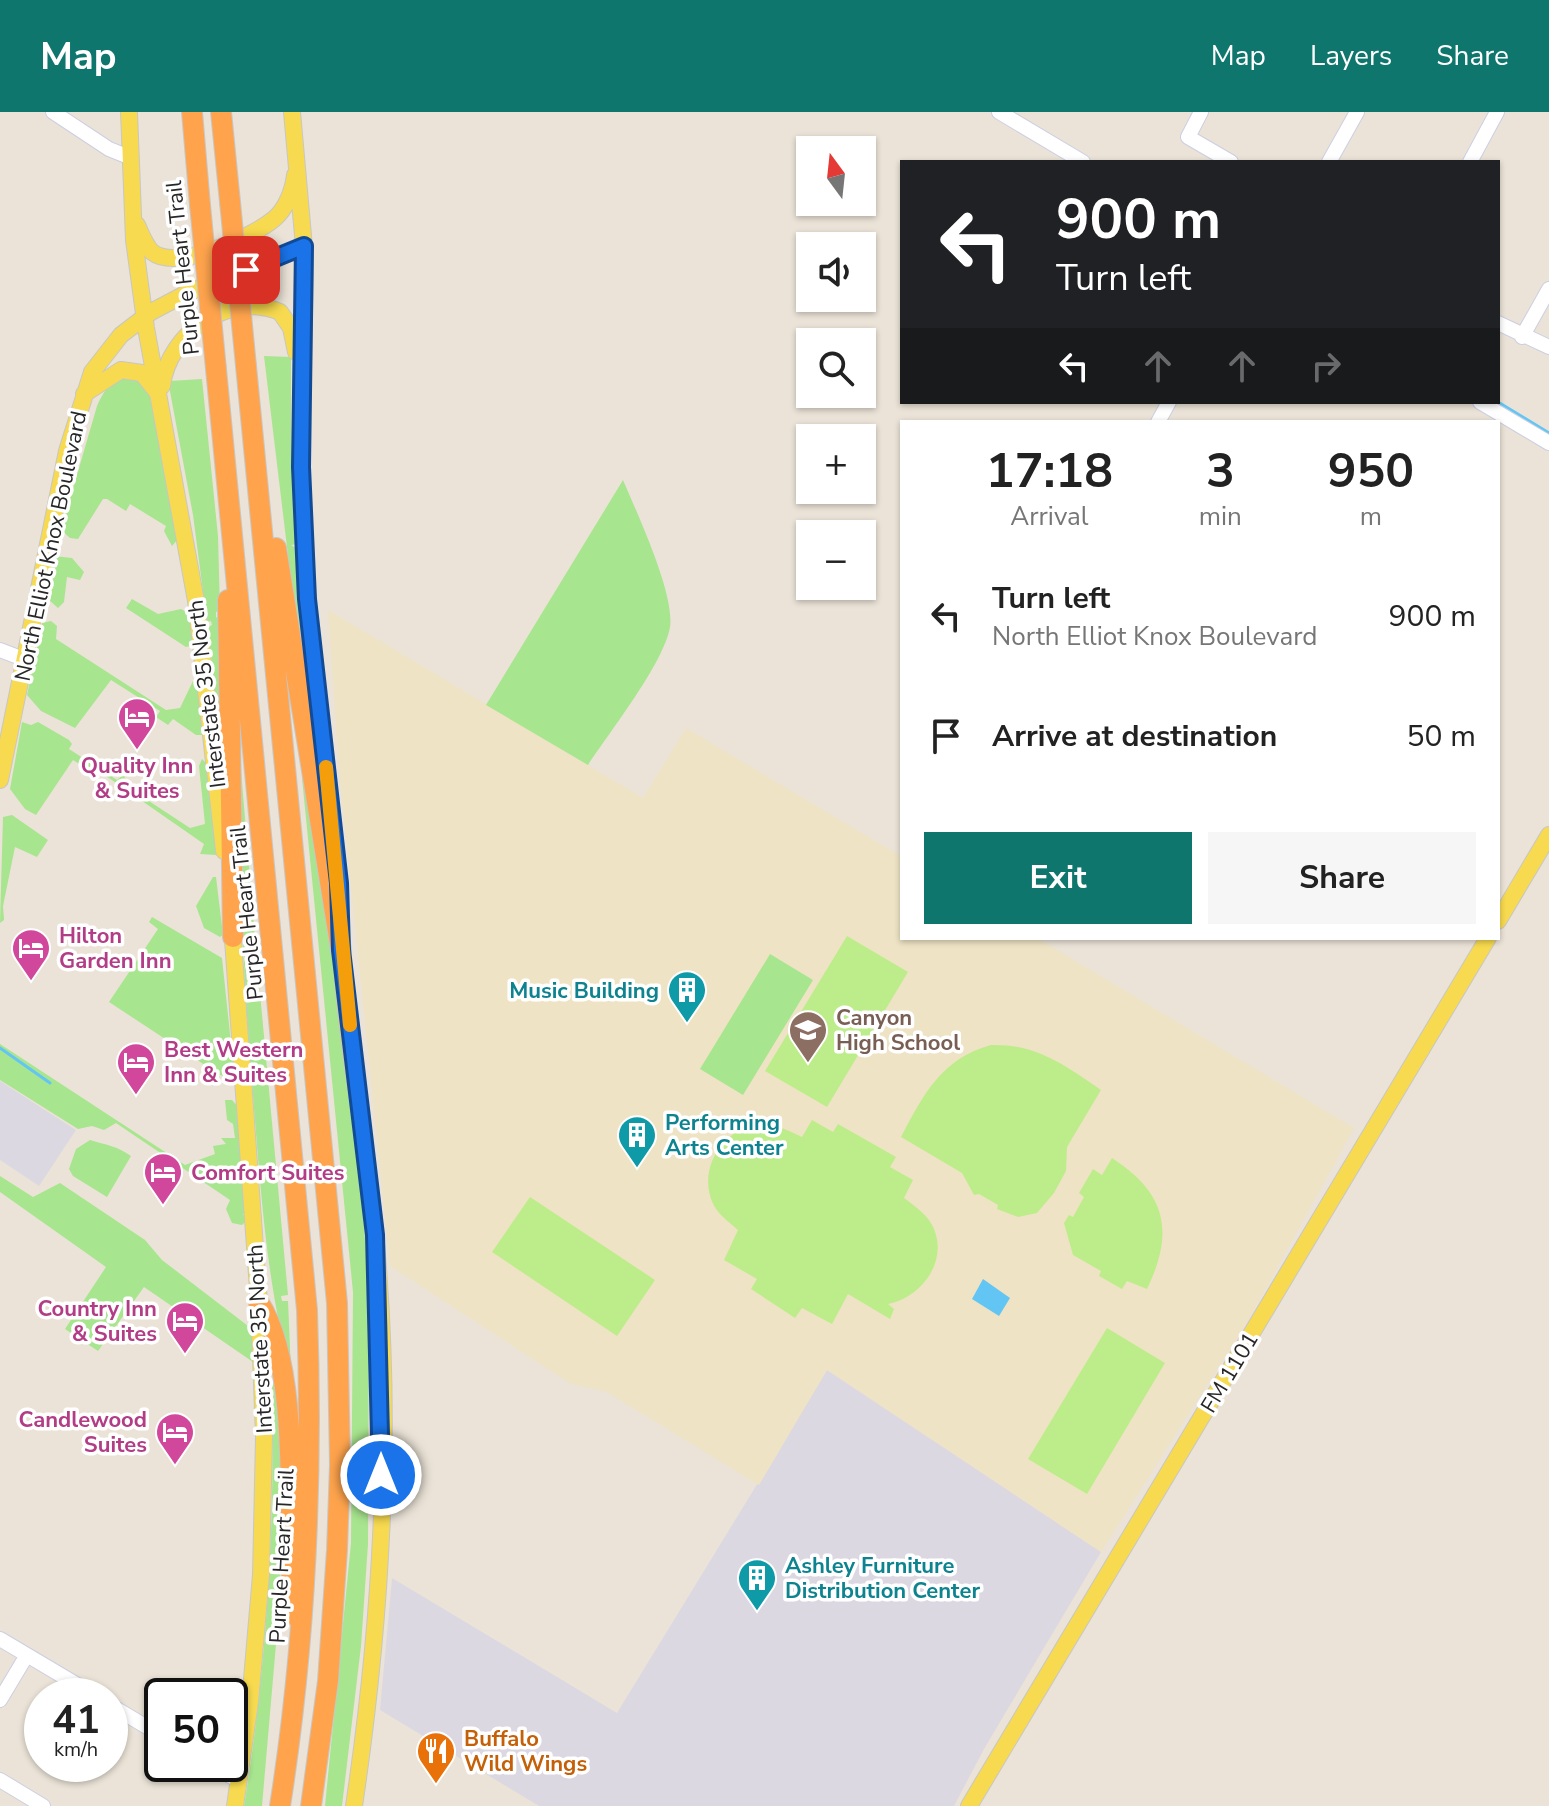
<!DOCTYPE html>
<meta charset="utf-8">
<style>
body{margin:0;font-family:"Nunito Sans",sans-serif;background:#f6f6f6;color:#222;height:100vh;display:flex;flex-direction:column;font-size:30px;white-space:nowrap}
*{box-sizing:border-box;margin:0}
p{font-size:26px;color:#767676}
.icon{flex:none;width:44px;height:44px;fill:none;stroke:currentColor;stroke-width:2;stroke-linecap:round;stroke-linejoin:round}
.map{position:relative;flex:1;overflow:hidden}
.sheet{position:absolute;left:900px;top:308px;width:600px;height:520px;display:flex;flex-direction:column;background:#fff;border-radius:0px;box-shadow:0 2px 6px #0004}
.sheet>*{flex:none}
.banner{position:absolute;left:900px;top:48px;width:600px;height:244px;border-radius:0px;box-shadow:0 2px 6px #0004;background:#202124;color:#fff;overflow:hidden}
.needle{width:52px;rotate:345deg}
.buttons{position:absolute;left:796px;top:24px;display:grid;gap:16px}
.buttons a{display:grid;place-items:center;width:80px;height:80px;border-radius:0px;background:#fff;box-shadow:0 2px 6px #0004;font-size:40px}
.speed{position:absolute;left:24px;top:1566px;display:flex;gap:16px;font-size:40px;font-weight:700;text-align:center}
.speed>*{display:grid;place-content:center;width:104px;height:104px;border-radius:50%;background:#fff;box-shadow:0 2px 6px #0004;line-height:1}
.speed small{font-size:20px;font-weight:400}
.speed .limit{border:4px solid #111;border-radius:12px;background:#fff;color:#111}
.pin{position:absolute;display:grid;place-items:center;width:68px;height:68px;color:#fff;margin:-34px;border-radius:16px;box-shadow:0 4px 12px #0006}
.me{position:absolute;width:88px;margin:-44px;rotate:0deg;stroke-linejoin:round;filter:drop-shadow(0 0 6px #0008)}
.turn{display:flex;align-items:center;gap:28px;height:168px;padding:0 24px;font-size:36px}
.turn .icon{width:104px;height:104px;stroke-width:2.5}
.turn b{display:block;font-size:56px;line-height:68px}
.lanes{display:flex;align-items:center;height:76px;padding:0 24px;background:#0003;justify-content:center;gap:40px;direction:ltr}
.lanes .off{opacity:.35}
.eta{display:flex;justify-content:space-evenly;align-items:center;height:136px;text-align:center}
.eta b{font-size:48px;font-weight:700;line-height:56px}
.cta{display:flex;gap:16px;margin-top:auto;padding:16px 24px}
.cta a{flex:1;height:92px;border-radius:0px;background:#0f766e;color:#fff;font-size:32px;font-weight:700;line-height:92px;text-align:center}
.cta a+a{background:#f6f6f6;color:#222}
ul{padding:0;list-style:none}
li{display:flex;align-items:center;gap:24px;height:120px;padding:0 24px}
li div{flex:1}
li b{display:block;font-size:30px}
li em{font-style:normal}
header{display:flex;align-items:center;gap:48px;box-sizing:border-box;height:112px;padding:0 40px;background:#0f766e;color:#fff}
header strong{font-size:38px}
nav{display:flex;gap:44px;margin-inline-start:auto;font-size:28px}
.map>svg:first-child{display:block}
.industrial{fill:#dcd8e2}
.education{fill:#eee3c4}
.green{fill:#a8e58f}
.pitch{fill:#bded8a}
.water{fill:#62c5f4}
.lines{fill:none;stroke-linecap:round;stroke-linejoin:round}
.stream{stroke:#62c5f4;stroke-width:3}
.minor-casing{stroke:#cccfe1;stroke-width:16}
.major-casing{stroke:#c7c7c7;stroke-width:18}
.highway-casing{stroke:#c7c7c7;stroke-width:22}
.minor{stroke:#fff;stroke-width:14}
.major{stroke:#f7da4f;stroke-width:16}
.highway{stroke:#ffa44d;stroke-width:20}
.highway-bridge-casing{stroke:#c7c7c7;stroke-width:22;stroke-linecap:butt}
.highway-bridge{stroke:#ffa44d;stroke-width:20}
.route-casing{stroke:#114b97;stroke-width:20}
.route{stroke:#1a73e8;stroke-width:14}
.slow{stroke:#f59e0b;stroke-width:14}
.labels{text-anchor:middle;stroke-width:7;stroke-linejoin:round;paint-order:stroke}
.street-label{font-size:22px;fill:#272727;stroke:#fff}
.hotel-label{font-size:22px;font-weight:bold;fill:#b23c85;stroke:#fff;text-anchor:start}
.culture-label{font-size:22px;font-weight:bold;fill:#0d838f;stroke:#fff;text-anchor:start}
.education-label{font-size:22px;font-weight:bold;fill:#785e54;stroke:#fff;text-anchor:start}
.food-label{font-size:22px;font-weight:bold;fill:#c56008;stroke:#fff;text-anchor:start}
</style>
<header>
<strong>Map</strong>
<nav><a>Map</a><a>Layers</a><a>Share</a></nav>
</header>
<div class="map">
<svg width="1549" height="1694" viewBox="0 0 1549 1694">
<rect width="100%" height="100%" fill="#ebe3d7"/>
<path class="industrial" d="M 0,969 L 76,1018 L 39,1074 L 0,1048 Z
M 827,1258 L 1101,1440 L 984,1637 L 954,1694 L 539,1694 L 380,1598 L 392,1466 L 617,1601 Z"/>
<path class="education" d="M 328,498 L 643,686 L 686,616 L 902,745 L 902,826 L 1037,826 L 1354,1016 L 1250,1205 L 1101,1440 L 827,1258 L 759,1373 L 605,1279 L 571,1272 L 390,1154 L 339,657 Z"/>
<path class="green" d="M 264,244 L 291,245 L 291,339 L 298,432 L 291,433 L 298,437 L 310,566 L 303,568 Z
M 128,265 L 139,269 L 150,283 L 178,427 L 172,434 L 164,419 L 166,414 L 130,392 L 126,399 L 107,387 L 103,387 L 78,427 L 70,426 L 61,418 L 97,294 C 104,279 110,268 128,265 Z
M 202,267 L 218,424 L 220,499 L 216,500 L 216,505 L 220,507 L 223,605 L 217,605 L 208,515 L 212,513 L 211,509 L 207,510 L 193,403 L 169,274 L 170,269 Z
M 623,368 C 637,401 675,482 670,515 C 664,551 609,621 588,653 L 486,593 Z
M 54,444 L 72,446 L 84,460 L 80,468 L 67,465 L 64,490 L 58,496 L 47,486 Z
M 132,487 L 158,502 L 181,497 L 190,502 L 194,533 L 186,535 L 126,496 Z
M 51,509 L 57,514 L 56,527 L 166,598 L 180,596 L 193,569 L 199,575 L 204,623 L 196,623 L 173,607 L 168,613 L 156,605 L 160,599 L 111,568 L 75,616 L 41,599 L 27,583 L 41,516 L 42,511 Z
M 22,610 L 31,613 L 38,610 L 69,628 L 72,632 L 69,637 L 117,668 L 123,663 L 126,667 L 123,672 L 190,716 L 205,712 L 199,654 L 202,647 L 208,653 L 216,743 L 200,742 L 204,732 L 96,657 L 92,660 L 73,648 L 36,703 L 25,697 L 10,677 Z
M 236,657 L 241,658 L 255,827 L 248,829 L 249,839 L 256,838 L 288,1183 L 281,1184 L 282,1189 L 288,1189 L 291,1260 C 268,1178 262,1094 255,1009 C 245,891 239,774 236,657 Z
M 309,665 L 359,1048 L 369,1179 L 368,1432 L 361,1534 L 342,1694 L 325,1694 L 351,1431 L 353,1180 L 302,666 Z
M 12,703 L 48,728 L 37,745 L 15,735 L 3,794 L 4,808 L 0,811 L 3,705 Z
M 213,765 L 216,765 L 223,823 L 220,825 L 204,816 L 196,794 Z
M 152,805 L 222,846 L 234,960 L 230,965 L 220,963 L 109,890 L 158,817 L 149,810 Z
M 770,842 L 813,868 L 743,983 L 700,957 Z
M 0,932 L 185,1053 L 215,1042 L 213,1034 L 226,1032 L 221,1026 L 235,1026 L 233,1012 L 227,1008 L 225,988 L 232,988 L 238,995 L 246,1101 L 243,1102 L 247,1108 L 242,1113 L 232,1111 L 226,1097 L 230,1088 L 116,1011 L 104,1018 L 92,1014 L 78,1017 L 0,968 Z
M 90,1028 C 106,1033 117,1034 131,1044 L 107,1085 L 73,1064 L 69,1057 L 76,1037 Z
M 0,1064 L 33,1085 L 60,1071 L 145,1128 L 162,1148 L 252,1217 L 253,1250 L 144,1175 L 98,1239 L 65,1217 L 106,1155 L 0,1080 Z
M 276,1272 L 281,1365 L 280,1480 L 275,1480 L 275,1484 L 280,1486 L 262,1694 L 244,1694 C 267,1554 275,1414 272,1273 Z"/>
<path class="pitch" d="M 847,824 L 908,860 L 827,995 L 765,959 Z
M 991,933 C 1035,931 1066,954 1101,978 L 1067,1035 L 1066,1059 L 1054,1081 L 1037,1101 L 1018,1105 L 997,1097 L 998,1093 L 979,1082 L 974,1083 L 962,1061 L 901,1025 C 923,983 942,946 991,933 Z
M 812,1008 L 833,1020 L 838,1012 L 896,1045 L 890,1055 L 913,1068 L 904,1086 C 915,1094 929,1104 934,1117 C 948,1151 920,1186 888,1192 L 894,1197 L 890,1207 L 848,1182 L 832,1212 L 802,1196 L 795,1206 L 751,1177 L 757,1167 L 724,1148 L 738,1118 C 731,1112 721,1104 716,1097 C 693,1060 724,1010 767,1013 C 779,1013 791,1020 802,1025 Z
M 1112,1046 C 1166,1081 1175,1119 1147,1177 L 1127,1169 L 1122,1177 L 1099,1164 L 1101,1159 L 1073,1143 L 1064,1111 L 1069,1103 L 1073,1105 L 1084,1085 L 1079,1081 L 1093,1057 L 1102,1063 Z
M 530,1085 L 655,1168 L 617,1224 L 492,1140 Z
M 1107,1216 L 1165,1251 L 1087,1382 L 1028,1347 Z"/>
<path class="water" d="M 983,1167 L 1010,1186 L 999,1204 L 972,1187 Z"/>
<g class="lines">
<path class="stream" d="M 1498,290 L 1549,321
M 0,936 L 50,971"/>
<defs>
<path id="minor" d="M 53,0 L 109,37 L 129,45
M 999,0 L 1083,50
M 1201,0 L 1188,25 L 1231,50
M 1329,50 L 1357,0
M 1470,50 L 1497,0
M 1498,211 L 1549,235
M 1522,225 L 1549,177
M 1480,290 L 1549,331
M 1158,310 L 1169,290
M 0,538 L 26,548
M 0,1527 L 96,1584
M 0,1588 L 27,1543
M 110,1593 L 162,1624
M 209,1652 L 239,1669
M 0,1668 L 43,1694"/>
<path id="major" d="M 129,0 L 134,128 L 146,216 L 196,489 L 224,739
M 292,0 L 305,146 L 301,355 L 307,487 L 340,776
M 137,113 C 141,122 145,133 152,140 C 177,160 252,125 274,107 C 286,97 293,79 295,63
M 162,274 C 168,222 229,178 280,200 L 291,216 L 296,240
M 84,282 L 121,258 L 142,261 L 157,280
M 0,668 L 67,339 L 92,260 L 121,223 L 151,200 L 187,181 L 304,134
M 1498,809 L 1549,723
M 232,814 L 259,1191 L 264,1325 L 261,1463 L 250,1590 L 235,1694
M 341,827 C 344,925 366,1023 375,1121 C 393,1311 382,1506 354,1694
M 969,1694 L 1488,826"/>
<path id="highway" d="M 192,0 L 200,93
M 221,0 L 230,90
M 246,254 L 337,1191 L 340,1353 L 337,1438 L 328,1569 L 311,1694
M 216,257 L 307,1198 C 313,1364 306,1529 280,1694
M 276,436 L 341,838
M 228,488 L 233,825
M 259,1191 C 303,1259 287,1421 293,1503"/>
</defs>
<use href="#minor" class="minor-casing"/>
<use href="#major" class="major-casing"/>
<use href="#highway" class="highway-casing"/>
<use href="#minor" class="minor"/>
<use href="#major" class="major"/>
<use href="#highway" class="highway"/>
<defs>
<path id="highway-bridge" d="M 230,90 L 246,254
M 200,93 L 216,257"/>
</defs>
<use href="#highway-bridge" class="highway-bridge-casing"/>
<use href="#highway-bridge" class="highway-bridge"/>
</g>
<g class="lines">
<defs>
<path id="route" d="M 246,158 L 304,134 L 301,355 L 307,487 L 339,771 L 341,838 L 375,1123 L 381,1363"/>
</defs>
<use href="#route" class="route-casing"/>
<use href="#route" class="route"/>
<path class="slow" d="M 326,655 L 350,913"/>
</g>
<defs>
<symbol id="hotel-pin" viewBox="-11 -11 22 30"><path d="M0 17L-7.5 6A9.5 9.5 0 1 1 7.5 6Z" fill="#d1479c" stroke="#fff"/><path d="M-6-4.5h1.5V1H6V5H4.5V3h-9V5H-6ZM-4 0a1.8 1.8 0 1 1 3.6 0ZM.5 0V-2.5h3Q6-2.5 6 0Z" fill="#fff"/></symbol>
<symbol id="building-pin" viewBox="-11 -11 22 30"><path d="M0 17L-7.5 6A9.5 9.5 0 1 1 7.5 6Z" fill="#0f9aa8" stroke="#fff"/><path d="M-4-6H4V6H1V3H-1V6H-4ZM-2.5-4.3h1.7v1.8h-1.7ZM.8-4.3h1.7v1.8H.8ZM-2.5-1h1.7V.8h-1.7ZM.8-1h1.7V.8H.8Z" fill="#fff"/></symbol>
<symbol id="school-pin" viewBox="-11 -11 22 30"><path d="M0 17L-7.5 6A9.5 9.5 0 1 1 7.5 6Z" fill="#8d6e63" stroke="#fff"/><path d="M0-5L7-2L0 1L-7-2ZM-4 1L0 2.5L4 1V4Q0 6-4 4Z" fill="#fff"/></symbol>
<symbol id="restaurant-pin" viewBox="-11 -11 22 30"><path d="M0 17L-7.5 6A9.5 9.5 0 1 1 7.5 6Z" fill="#e8710a" stroke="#fff"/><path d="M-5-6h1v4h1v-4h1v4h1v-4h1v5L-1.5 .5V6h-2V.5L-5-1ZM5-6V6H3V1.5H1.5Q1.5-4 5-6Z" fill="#fff"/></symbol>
</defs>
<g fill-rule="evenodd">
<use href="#hotel-pin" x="115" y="583" width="44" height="60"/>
<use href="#hotel-pin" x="9" y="814" width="44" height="60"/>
<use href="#building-pin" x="665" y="856" width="44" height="60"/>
<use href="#school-pin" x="786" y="896" width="44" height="60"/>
<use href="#hotel-pin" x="114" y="928" width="44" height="60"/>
<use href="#building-pin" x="615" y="1001" width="44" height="60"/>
<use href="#hotel-pin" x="141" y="1038" width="44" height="60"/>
<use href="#hotel-pin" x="163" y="1187" width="44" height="60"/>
<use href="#hotel-pin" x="153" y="1298" width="44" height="60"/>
<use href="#building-pin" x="735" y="1444" width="44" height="60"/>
<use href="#restaurant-pin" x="414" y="1617" width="44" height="60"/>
</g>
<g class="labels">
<g class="street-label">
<text transform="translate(182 156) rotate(-96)" y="8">Purple Heart Trail</text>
<text transform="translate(50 434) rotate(-78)" y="8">North Elliot Knox Boulevard</text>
<text transform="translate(206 582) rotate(-97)" y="8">Interstate 35 North</text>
<text transform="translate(246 801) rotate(-96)" y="8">Purple Heart Trail</text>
<text transform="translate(259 1227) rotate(-93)" y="8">Interstate 35 North</text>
<text transform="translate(1229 1260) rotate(-59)" y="8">FM 1101</text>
<text transform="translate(281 1444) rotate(-87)" y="8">Purple Heart Trail</text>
</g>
<g class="hotel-label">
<text x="137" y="661" text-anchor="middle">Quality Inn<tspan x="137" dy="25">&amp; Suites</tspan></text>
<text x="59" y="831">Hilton<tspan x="59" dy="25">Garden Inn</tspan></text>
<text x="164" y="945">Best Western<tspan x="164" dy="25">Inn &amp; Suites</tspan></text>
<text x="191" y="1068">Comfort Suites</text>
<text x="157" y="1204" text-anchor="end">Country Inn<tspan x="157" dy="25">&amp; Suites</tspan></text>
<text x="147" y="1315" text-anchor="end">Candlewood<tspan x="147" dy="25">Suites</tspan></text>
</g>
<g class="culture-label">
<text x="659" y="886" text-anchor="end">Music Building</text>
<text x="665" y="1018">Performing<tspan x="665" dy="25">Arts Center</tspan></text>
<text x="785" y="1461">Ashley Furniture<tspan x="785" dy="25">Distribution Center</tspan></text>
</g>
<g class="education-label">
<text x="836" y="913">Canyon<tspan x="836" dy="25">High School</tspan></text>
</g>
<g class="food-label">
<text x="464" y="1634">Buffalo<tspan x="464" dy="25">Wild Wings</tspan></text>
</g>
</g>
</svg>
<div class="buttons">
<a><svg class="needle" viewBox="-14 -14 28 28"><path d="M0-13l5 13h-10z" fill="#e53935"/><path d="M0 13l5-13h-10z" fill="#767676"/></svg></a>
<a><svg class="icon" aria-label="sound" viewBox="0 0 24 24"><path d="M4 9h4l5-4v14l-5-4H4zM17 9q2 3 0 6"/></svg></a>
<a><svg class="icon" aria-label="search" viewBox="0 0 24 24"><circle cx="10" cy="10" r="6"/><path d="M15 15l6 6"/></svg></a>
<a>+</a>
<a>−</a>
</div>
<div class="speed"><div>41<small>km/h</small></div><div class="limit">50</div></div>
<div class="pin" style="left:246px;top:158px;background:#d93025"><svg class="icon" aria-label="arrive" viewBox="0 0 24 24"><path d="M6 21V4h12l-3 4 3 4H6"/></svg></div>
<svg class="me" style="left:381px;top:1363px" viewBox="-20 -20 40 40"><circle r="17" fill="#1a73e8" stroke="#fff" stroke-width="3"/><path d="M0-11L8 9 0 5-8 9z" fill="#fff"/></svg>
<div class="banner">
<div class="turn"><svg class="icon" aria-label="left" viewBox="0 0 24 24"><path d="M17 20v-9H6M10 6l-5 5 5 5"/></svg><div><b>900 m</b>Turn left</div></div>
<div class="lanes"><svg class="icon" aria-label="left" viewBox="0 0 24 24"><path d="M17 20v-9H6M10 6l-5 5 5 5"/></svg><svg class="icon off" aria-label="ahead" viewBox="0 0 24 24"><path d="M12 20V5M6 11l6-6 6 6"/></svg><svg class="icon off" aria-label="ahead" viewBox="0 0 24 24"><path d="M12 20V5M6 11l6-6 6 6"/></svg><svg class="icon off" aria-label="right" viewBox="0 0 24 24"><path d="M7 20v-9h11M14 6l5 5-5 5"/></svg></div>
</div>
<section class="sheet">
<div class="eta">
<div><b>17:18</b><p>Arrival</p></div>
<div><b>3</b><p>min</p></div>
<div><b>950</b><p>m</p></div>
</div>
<ul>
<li><svg class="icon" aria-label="left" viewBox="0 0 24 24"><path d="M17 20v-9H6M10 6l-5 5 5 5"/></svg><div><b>Turn left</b><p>North Elliot Knox Boulevard</p></div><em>900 m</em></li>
<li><svg class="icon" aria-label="arrive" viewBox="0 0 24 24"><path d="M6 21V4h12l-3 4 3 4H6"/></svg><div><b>Arrive at destination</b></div><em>50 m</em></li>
</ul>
<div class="cta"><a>Exit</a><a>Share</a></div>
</section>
</div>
